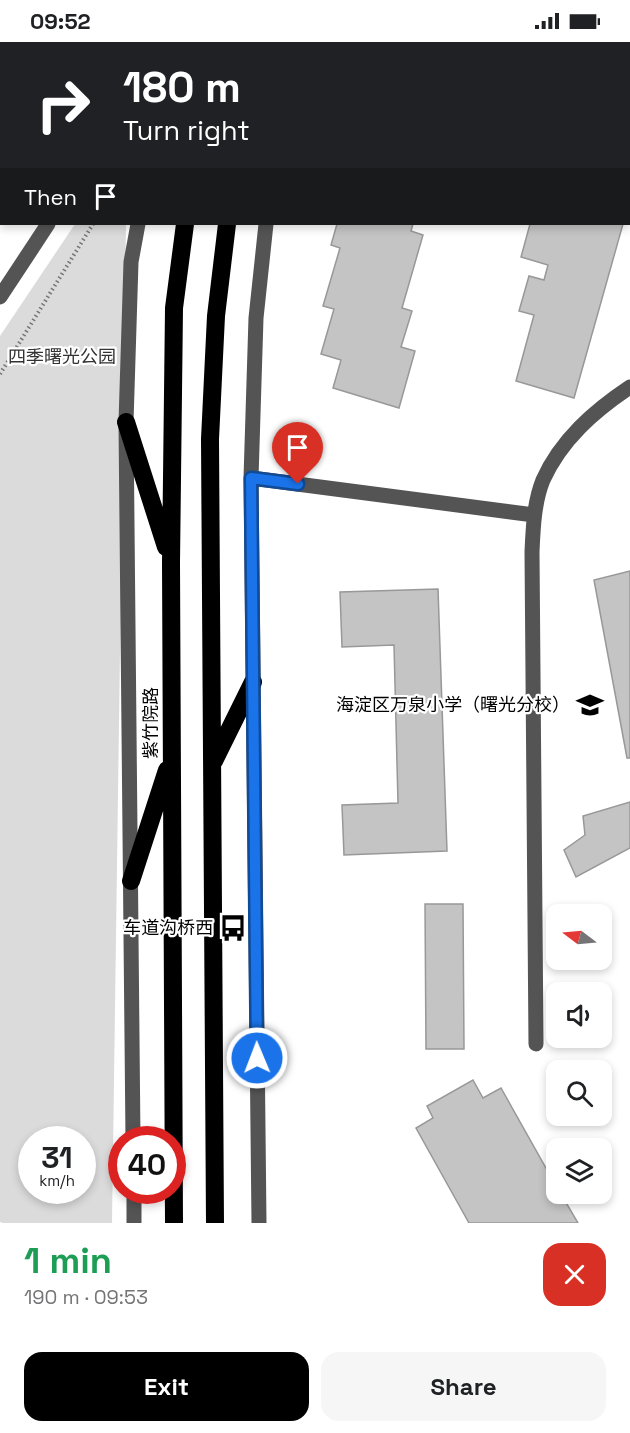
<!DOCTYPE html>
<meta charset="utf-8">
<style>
body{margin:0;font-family:"Space Grotesk","Noto Sans SC",sans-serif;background:#f6f6f6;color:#202124;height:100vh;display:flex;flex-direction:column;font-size:22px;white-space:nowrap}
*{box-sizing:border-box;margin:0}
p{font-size:20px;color:#757577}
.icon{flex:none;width:33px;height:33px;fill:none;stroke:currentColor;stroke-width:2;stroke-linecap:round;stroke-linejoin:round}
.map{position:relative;height:1181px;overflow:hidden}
.side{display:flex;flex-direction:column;background:#fff;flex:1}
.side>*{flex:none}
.hud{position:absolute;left:0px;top:0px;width:630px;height:183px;box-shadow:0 3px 9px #0003;background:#202124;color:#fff;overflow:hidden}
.needle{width:39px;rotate:286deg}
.tools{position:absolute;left:546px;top:862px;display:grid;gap:12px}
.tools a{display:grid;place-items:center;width:66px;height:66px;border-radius:12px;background:#fff;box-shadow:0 3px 9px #0003;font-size:30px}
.speed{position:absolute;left:18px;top:1084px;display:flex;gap:12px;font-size:30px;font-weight:700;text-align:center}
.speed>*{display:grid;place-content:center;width:78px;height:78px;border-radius:50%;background:#fff;box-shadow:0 3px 9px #0003;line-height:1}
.speed small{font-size:15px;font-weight:400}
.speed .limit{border:9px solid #d22;background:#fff;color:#111}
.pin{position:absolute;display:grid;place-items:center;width:51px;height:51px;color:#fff;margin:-62px -26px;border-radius:50% 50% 50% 0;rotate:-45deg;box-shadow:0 0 6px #0007}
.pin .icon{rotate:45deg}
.me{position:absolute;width:66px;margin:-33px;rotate:359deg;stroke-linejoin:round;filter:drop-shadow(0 0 4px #0008)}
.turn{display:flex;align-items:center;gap:21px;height:126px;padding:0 24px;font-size:27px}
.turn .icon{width:78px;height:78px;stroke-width:2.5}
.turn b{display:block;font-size:42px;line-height:51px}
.then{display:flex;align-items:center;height:57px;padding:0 24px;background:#0003;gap:12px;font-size:22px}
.round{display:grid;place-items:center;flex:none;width:63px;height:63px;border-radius:18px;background:#f6f6f6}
.head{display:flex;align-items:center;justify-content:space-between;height:102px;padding:0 24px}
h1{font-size:36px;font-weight:700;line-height:45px;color:#1e9e55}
.primary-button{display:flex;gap:12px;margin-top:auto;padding:12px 24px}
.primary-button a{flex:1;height:69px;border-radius:18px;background:#000;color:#fff;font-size:24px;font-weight:700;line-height:69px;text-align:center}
.primary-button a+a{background:#f6f6f6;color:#202124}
.status{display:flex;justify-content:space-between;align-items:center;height:42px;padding:0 30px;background:#fff;direction:ltr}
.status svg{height:16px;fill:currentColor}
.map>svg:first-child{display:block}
.green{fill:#dbdbdb;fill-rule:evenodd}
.building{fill:#c4c4c4;stroke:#989898;stroke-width:1.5}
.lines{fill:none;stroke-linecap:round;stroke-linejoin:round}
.path{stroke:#767676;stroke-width:4;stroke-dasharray:1.5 3;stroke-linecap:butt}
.minor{stroke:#545454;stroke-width:15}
.highway{stroke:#000;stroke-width:18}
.route-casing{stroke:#114b97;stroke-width:15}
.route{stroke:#1a73e8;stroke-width:10}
.labels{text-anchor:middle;stroke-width:4.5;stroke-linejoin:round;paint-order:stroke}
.park-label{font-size:18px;fill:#323232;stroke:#fff}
.poi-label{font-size:18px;fill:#000;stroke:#fff;text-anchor:end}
.street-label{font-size:18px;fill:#000;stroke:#fff}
</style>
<div class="status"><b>09:52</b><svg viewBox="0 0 49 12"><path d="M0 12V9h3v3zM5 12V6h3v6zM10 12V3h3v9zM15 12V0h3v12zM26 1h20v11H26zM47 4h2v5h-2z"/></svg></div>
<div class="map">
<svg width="630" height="1181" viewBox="0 0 630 1181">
<rect width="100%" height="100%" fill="#fff"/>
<path class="green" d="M 75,182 L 126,182 L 112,1181 L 3,1181 L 0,1180 L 0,294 ZM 32,1098 L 82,1098 L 82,1149 L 32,1149 Z"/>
<path class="building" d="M 377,0 L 498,0 L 377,2 Z
M 628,32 L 630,32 L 628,161 Z
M 337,182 L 413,182 L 411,189 L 423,193 L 402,266 L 412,269 L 401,305 L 415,309 L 399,366 L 333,346 L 341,318 L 321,312 L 334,267 L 323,264 L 340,206 L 331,203 Z
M 530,182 L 623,182 L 574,356 L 516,339 L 534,273 L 519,269 L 529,234 L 544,238 L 548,223 L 521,215 Z
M 630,529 L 630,716 L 627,716 L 594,538 Z
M 438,547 L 447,809 L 344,813 L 342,763 L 398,761 L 394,603 L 342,605 L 340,550 Z
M 630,760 L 630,806 L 576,835 L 564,808 L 585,793 L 583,774 Z
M 425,862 L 463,862 L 464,1007 L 426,1007 Z
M 473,1038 L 483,1056 L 501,1046 L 556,1144 L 556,1152 L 561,1152 L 578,1181 L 469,1181 L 416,1086 L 433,1076 L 427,1064 Z"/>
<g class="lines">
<path class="path" d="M 115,2 L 115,0
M 0,332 L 93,182"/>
<path class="minor" d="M 89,2 L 90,0
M 179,2 L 179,0
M 296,2 L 296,0
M 0,255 L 48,182
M 251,436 L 534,473
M 536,1002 L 532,510 C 533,487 534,460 543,438 C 561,398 594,369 630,345
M 133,1098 L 126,380 L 131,220 L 138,182
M 134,1149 L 134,1181
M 259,1181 L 251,436 L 256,276 L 266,182"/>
<path class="highway" d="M 220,2 L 220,0
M 261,2 L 261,0
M 126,380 L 166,505
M 214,719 L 253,640
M 131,839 L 167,728
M 174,1181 L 171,521 L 174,266 L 185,182
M 215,1181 L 210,397 L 216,274 L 227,182"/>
</g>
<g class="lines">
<defs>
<path id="route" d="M 257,1016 L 251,436 L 298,442"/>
</defs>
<use href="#route" class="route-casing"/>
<use href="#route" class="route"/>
</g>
<defs>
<symbol id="school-bare" viewBox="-9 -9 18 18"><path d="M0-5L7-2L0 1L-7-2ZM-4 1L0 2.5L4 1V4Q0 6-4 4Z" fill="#000" stroke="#fff" stroke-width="2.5" paint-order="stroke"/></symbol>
<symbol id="bus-bare" viewBox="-9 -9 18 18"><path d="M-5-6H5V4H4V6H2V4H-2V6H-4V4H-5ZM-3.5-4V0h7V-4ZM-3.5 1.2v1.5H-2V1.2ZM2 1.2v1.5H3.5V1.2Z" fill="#000" stroke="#fff" stroke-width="2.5" paint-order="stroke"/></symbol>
</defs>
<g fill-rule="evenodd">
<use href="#school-bare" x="571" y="644" width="38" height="38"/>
<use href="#bus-bare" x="214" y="867" width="38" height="38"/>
</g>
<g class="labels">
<g class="park-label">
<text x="62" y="321">四季曙光公园</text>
</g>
<g class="poi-label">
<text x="570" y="669">海淀区万泉小学（曙光分校）</text>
<text x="213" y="892">车道沟桥西</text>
</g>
<g class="street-label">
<text transform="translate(151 681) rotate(-90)" y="6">紫竹院路</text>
</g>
</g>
</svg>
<div class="tools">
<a><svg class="needle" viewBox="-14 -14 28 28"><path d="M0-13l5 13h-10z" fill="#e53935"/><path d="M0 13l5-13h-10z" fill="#757577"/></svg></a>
<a><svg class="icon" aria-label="sound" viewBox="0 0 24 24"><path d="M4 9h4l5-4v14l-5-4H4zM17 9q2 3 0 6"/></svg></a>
<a><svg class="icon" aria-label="search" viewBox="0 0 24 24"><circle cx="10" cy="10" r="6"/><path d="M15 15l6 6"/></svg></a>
<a><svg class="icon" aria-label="layers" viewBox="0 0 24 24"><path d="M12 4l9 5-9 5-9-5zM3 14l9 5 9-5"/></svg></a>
</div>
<div class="speed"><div>31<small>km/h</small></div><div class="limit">40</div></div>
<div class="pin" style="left:298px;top:442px;background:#d93025"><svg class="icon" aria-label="arrive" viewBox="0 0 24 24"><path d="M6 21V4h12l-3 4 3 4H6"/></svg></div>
<svg class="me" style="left:257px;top:1016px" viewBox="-20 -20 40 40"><circle r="17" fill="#1a73e8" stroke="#fff" stroke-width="3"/><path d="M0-11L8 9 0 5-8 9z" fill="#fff"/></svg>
<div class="hud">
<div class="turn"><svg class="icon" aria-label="right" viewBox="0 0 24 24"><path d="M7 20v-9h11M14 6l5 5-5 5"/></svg><div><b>180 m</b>Turn right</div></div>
<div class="then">Then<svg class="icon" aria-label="arrive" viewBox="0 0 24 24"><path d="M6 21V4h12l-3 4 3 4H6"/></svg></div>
</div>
</div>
<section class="side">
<div class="head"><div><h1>1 min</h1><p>190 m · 09:53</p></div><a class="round" style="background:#d93025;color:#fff"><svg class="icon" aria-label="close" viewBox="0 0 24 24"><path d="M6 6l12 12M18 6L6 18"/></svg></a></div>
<div class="primary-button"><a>Exit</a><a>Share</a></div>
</section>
